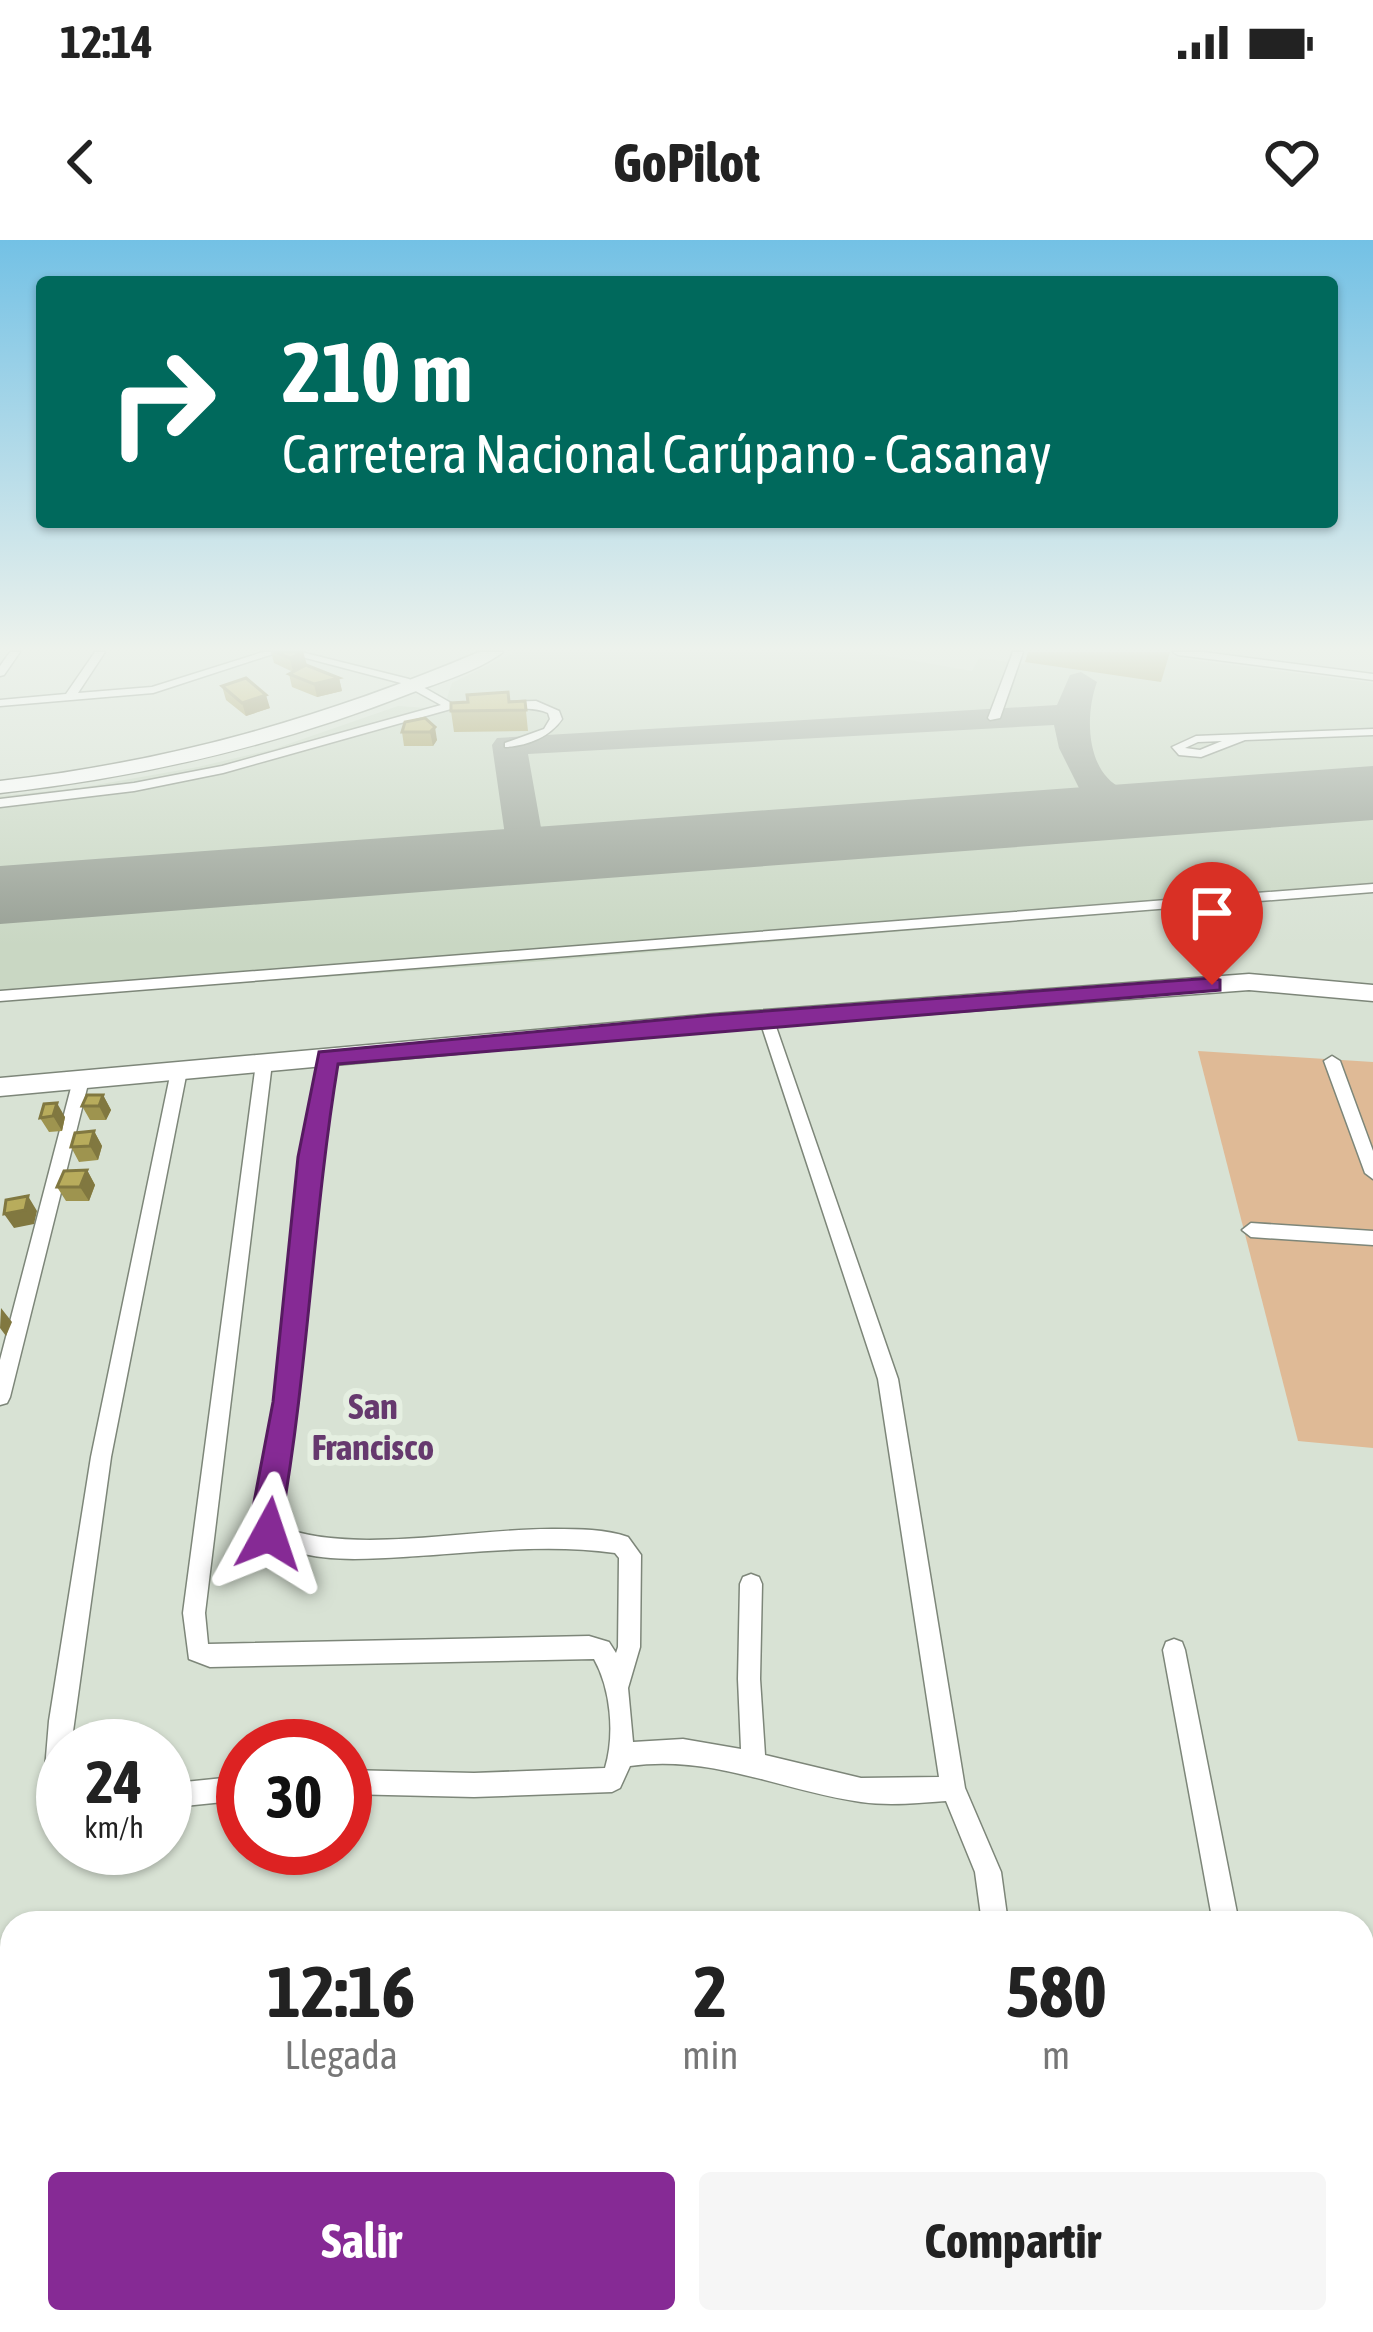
<!DOCTYPE html>
<html lang="es">
<meta charset="utf-8">
<style>
body{margin:0;font-family:"Asap Condensed",sans-serif;background:#f6f6f6;color:#222;height:100vh;display:flex;flex-direction:column;font-size:45px;white-space:nowrap}
*{box-sizing:border-box;margin:0}
p{font-size:39px;color:#767676}
.icon{flex:none;width:66px;height:66px;fill:none;stroke:currentColor;stroke-width:2;stroke-linecap:round;stroke-linejoin:round}
.map{position:relative;flex:1;overflow:hidden}
.panel{position:absolute;left:0px;top:1671px;width:1374px;height:423px;display:flex;flex-direction:column;background:#fff;border-radius:36px 36px 0 0;box-shadow:0 3px 9px #0004}
.panel>*{flex:none}
.hud{position:absolute;left:36px;top:36px;width:1302px;height:252px;border-radius:12px;box-shadow:0 3px 9px #0004;background:#00695c;color:#fff;overflow:hidden}
.speed{position:absolute;left:36px;top:1479px;display:flex;gap:24px;font-size:60px;font-weight:700;text-align:center}
.speed>*{display:grid;place-content:center;width:156px;height:156px;border-radius:50%;background:#fff;box-shadow:0 3px 9px #0004;line-height:1}
.speed small{font-size:30px;font-weight:400}
.speed .limit{border:18px solid #d22;background:#fff;color:#111}
.pin{position:absolute;display:grid;place-items:center;width:102px;height:102px;color:#fff;margin:-123px -51px;border-radius:50% 50% 50% 0;rotate:-45deg;box-shadow:0 0 12px #0007}
.pin .icon{rotate:45deg}
.me{position:absolute;width:132px;margin:-66px;rotate:5deg;stroke-linejoin:round;filter:drop-shadow(0 0 9px #0008)}
.turn{display:flex;align-items:center;gap:42px;height:252px;padding:0 48px;font-size:54px}
.turn .icon{width:156px;height:156px;stroke-width:2.5}
.turn b{display:block;font-size:84px;line-height:102px}
.eta{display:flex;justify-content:space-evenly;align-items:center;height:204px;text-align:center}
.eta b{font-size:72px;font-weight:700;line-height:84px}
.button{display:flex;gap:24px;margin-top:auto;padding:24px 48px}
.button a{flex:1;height:138px;border-radius:12px;background:#862a95;color:#fff;font-size:48px;font-weight:700;line-height:138px;text-align:center}
.button a+a{background:#f6f6f6;color:#222}
.status{display:flex;justify-content:space-between;align-items:center;height:84px;padding:0 60px;background:#fff;direction:ltr}
.status svg{height:33px;fill:currentColor}
header{display:flex;justify-content:space-between;align-items:center;height:156px;padding:0 48px;background:#fff;font-size:54px;font-weight:700}
.map>svg:first-child{display:block}
.built{fill:#c9d7c3}
.green{fill:#dfba96}
.lines{fill:none;stroke-linecap:round;stroke-linejoin:round}
.taxiway{fill:#969e93;fill-rule:evenodd}
.runway{fill:#969e93;fill-rule:evenodd}
.minor-casing{stroke:#7d8679;stroke-width:3}
.highway-casing{stroke:#7d8679;stroke-width:3}
.minor{fill:#fff;fill-rule:evenodd}
.highway{fill:#fff;fill-rule:evenodd}
.wall{fill:#9e944f}
.shaded-wall{fill:#817840}
.building{fill:#b8ac5c;stroke:#817840;stroke-width:3}
.route{fill:#862a95;stroke:#571b61;stroke-width:3}
.labels{text-anchor:middle;stroke-width:12;stroke-linejoin:round;paint-order:stroke}
.quarter-label{font-size:36px;font-weight:bold;fill:#66396e;stroke:#e5efe1}
</style>
<div class="status"><b>12:14</b><svg viewBox="0 0 49 12"><path d="M0 12V9h3v3zM5 12V6h3v6zM10 12V3h3v9zM15 12V0h3v12zM26 1h20v11H26zM47 4h2v5h-2z"/></svg></div>
<header><svg class="icon" aria-label="back" viewBox="0 0 24 24"><path d="M15 5l-7 7 7 7"/></svg>GoPilot<svg class="icon" aria-label="heart" viewBox="0 0 24 24"><path d="M12 20l-8-8c-3-5 5-10 8-4 3-6 11-1 8 4z"/></svg></header>
<div class="map">
<svg width="1373" height="2092" viewBox="0 0 1373 2092">
<rect width="100%" height="100%" fill="#d8e2d4"/>
<path class="built" d="M 515,412 L 864,412 L 972,431 L 979,418 L 1024,424 L 1029,412 L 1129,412 L 1373,443 L 1373,652 L 497,725 L 0,760 L 0,556 L 79,548 L 198,527 L 274,509 L 398,466 L 427,468 L 446,461 L 452,443 Z"/>
<path class="green" d="M 1198,811 L 1373,822 L 1373,1208 L 1298,1201 Z"/>
<g class="lines">
<path class="taxiway" d="M 1081,432 L 1097,442 C 1085,474 1085,532 1123,549 C 1138,557 1156,556 1166,570 L 1161,578 L 1148,581 L 1104,567 L 1086,583 L 1060,583 L 1054,575 L 1079,548 L 1059,508 L 1054,485 L 528,514 L 546,616 L 541,624 L 513,624 L 508,616 L 492,505 L 497,498 L 1057,465 L 1070,435 Z"/>
<path class="runway" d="M 1373,526 L 1373,580 L 0,684 L 0,626 Z"/>
<defs>
<path id="minor" d="M 10,412 L 20,412 L 4,435 L 0,436 L 0,426 Z
M 95,412 L 105,412 L 78,453 L 152,447 L 263,412 L 279,412 L 153,453 L 0,466 L 0,460 L 66,454 Z
M 283,412 L 301,412 L 409,439 L 458,467 L 223,533 L 134,551 L 0,567 L 0,559 L 134,543 L 222,526 L 441,465 L 401,443 Z
M 1013,412 L 1023,412 L 1000,478 L 990,480 L 988,478 Z
M 1173,412 L 1203,412 L 1373,434 L 1373,440 L 1178,415 Z
M 536,461 L 559,471 L 562,479 C 550,497 527,506 505,507 L 505,503 L 544,489 L 550,479 L 548,473 C 530,465 511,472 497,465 L 503,462 Z
M 1373,489 L 1373,495 L 1245,500 L 1201,517 L 1179,515 L 1172,507 L 1196,496 ZM 1222,501 L 1200,510 L 1185,508 L 1198,502 Z
M 1373,644 L 1373,652 L 0,761 L 0,751 Z
M 766,773 L 773,778 L 898,1139 L 965,1548 L 1001,1632 L 1008,1683 L 982,1683 L 975,1632 L 946,1561 C 918,1563 889,1566 861,1562 C 783,1551 711,1514 630,1526 L 620,1548 L 612,1552 L 474,1557 L 345,1554 L 345,1530 L 474,1533 L 605,1528 C 615,1495 611,1449 594,1419 L 210,1427 L 189,1419 L 183,1373 L 256,823 L 264,818 L 272,823 L 205,1373 L 208,1404 L 589,1396 L 609,1402 L 616,1413 L 618,1407 L 619,1318 L 615,1313 C 545,1303 474,1313 403,1317 C 368,1319 327,1322 293,1311 C 281,1308 270,1302 259,1298 L 256,1291 L 277,1162 L 302,917 L 319,817 L 327,812 L 335,817 L 318,917 L 297,1162 L 277,1286 C 355,1316 471,1288 555,1289 C 579,1289 605,1289 628,1297 L 641,1315 L 640,1407 L 628,1448 L 633,1502 L 683,1499 L 741,1509 L 738,1439 L 740,1344 L 743,1337 L 751,1334 L 759,1337 L 762,1344 L 760,1439 L 765,1515 L 861,1538 L 939,1537 L 878,1139 L 759,778 Z
M 1332,816 L 1340,821 L 1373,911 L 1373,939 L 1365,933 L 1324,821 Z
M 179,826 L 187,831 L 111,1217 L 71,1506 L 63,1506 L 63,1554 L 55,1550 L 45,1529 L 49,1481 L 91,1217 L 171,831 Z
M 81,835 L 89,840 L 10,1157 L 7,1163 L 0,1165 L 0,1120 L 73,840 Z
M 1251,983 L 1373,991 L 1373,1005 L 1251,997 L 1242,990 Z
M 1174,1399 L 1182,1402 L 1185,1410 L 1239,1683 L 1213,1683 L 1163,1410 L 1166,1402 Z
M 243,1536 L 243,1560 L 165,1568 L 165,1544 Z
M 1038,2082 L 1068,2082 L 1069,2092 L 1039,2092 Z"/>
<path id="highway" d="M 479,412 L 503,412 C 478,431 440,442 411,453 C 277,506 142,537 0,553 L 0,541 C 169,522 323,478 479,412 Z
M 1249,734 L 1373,745 L 1373,761 L 1249,750 L 713,790 L 0,856 L 0,838 L 713,774 Z"/>
</defs>
<use href="#minor" class="minor-casing"/>
<use href="#highway" class="highway-casing"/>
<use href="#minor" class="minor"/>
<use href="#highway" class="highway"/>
</g>
<path class="wall" d="M 271,412 L 303,412 L 307,425 L 339,438 L 342,451 L 317,457 L 292,447 L 289,434 L 293,432 L 274,423 Z
M 1028,412 L 1170,412 L 1161,442 L 1025,422 Z
M 222,446 L 270,468 L 246,476 L 226,460 Z
M 525,461 L 528,491 L 454,492 L 451,471 Z
M 425,478 L 437,500 L 433,506 L 404,506 L 402,492 Z
M 103,855 L 111,870 L 106,880 L 90,880 L 82,866 Z
M 44,864 L 65,877 L 62,891 L 49,892 L 40,878 Z
M 94,891 L 102,906 L 98,920 L 79,922 L 71,907 L 75,893 Z
M 87,930 L 95,945 L 89,961 L 66,961 L 57,947 Z"/>
<path class="shaded-wall" d="M 303,412 L 307,426 L 293,432 L 290,418 Z
M 339,438 L 342,451 L 317,457 L 314,444 Z
M 266,455 L 270,468 L 246,476 L 242,463 Z
M 435,487 L 437,500 L 433,506 L 430,492 Z
M 103,855 L 111,870 L 106,880 L 99,866 Z
M 57,863 L 65,877 L 62,891 L 53,876 Z
M 94,891 L 102,906 L 98,920 L 90,906 Z
M 87,930 L 95,945 L 89,961 L 80,947 Z
M 28,956 L 37,971 L 34,984 L 14,988 L 4,974 Z
M 1,1068 L 12,1082 L 6,1096 L 0,1088 Z"/>
<path class="building" d="M 275,412 L 303,412 L 290,418 Z
M 306,425 L 339,438 L 314,444 L 289,434 Z
M 246,438 L 266,455 L 242,463 L 222,446 Z
M 508,452 L 509,462 L 525,461 L 526,470 L 451,471 L 451,463 L 468,462 L 467,455 Z
M 425,478 L 435,487 L 430,492 L 402,492 L 405,482 Z
M 87,855 L 103,855 L 99,866 L 82,866 Z
M 57,863 L 53,876 L 40,878 L 44,864 Z
M 94,891 L 90,906 L 71,907 L 75,893 Z
M 87,930 L 80,947 L 57,947 L 64,931 Z
M 28,956 L 25,970 L 4,974 L 6,960 Z"/>
<linearGradient id="sky" x2="0" y2="1"><stop stop-color="#73c1e5"/><stop offset="0.58" stop-color="#edf2ec"/><stop offset="1" stop-color="#edf2ec" stop-opacity="0"/></linearGradient>
<rect width="1373" height="705" fill="url(#sky)"/>
<path class="route" d="M 1212,738 L 1220,740 L 1220,750 L 338,824 C 313,977 308,1131 281,1283 L 285,1294 L 280,1305 L 269,1309 L 258,1305 L 250,1283 L 273,1162 L 298,917 L 319,812 L 713,775 Z"/>
<g class="labels">
<g class="quarter-label">
<text x="373" y="1179">San<tspan x="373" dy="41">Francisco</tspan></text>
</g>
</g>
</svg>
<div class="speed"><div>24<small>km/h</small></div><div class="limit">30</div></div>
<div class="pin" style="left:1212px;top:745px;background:#d93025"><svg class="icon" aria-label="arrive" viewBox="0 0 24 24"><path d="M6 21V4h12l-3 4 3 4H6"/></svg></div>
<svg class="me" style="left:269px;top:1294px" viewBox="-20 -20 40 40"><path d="M0-17L14 15 0 8-14 15z" fill="#862a95" stroke="#fff" stroke-width="4"/></svg>
<div class="hud">
<div class="turn"><svg class="icon" aria-label="right" viewBox="0 0 24 24"><path d="M7 20v-9h11M14 6l5 5-5 5"/></svg><div><b>210 m</b>Carretera Nacional Carúpano - Casanay</div></div>
</div>
<section class="panel">
<div class="eta">
<div><b>12:16</b><p>Llegada</p></div>
<div><b>2</b><p>min</p></div>
<div><b>580</b><p>m</p></div>
</div>
<div class="button"><a>Salir</a><a>Compartir</a></div>
</section>
</div>
